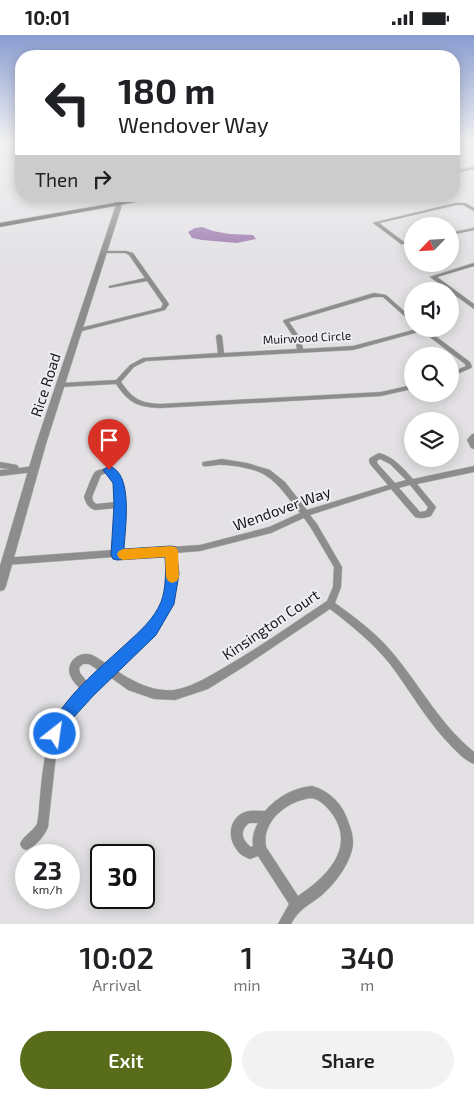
<!DOCTYPE html>
<style>
body{margin:0;font-family:"Exo 2",sans-serif;background:#f2f2f2;color:#202124;height:100vh;display:flex;flex-direction:column;font-size:19px;white-space:nowrap}
*{box-sizing:border-box;margin:0}
p{font-size:16px;color:#757577}
.icon{flex:none;width:28px;height:28px;fill:none;stroke:currentColor;stroke-width:2;stroke-linecap:round;stroke-linejoin:round}
.map{position:relative;height:889px;overflow:hidden}
.drawer{display:flex;flex-direction:column;background:#fff;flex:1}
.drawer>*{flex:none}
.hud{position:absolute;left:15px;top:15px;width:445px;height:152px;border-radius:20px;box-shadow:0 2px 12px #0003;background:#fff;color:#202124;overflow:hidden}
.needle{width:32px;rotate:245deg}
.controls{position:absolute;left:404px;top:182px;display:grid;gap:10px}
.controls a{display:grid;place-items:center;width:55px;height:55px;border-radius:50%;background:#fff;box-shadow:0 2px 12px #0003;font-size:25px}
.speed{position:absolute;left:15px;top:809px;display:flex;gap:10px;font-size:25px;font-weight:700;text-align:center}
.speed>*{display:grid;place-content:center;width:65px;height:65px;border-radius:50%;background:#fff;box-shadow:0 2px 12px #0003;line-height:1}
.speed small{font-size:12px;font-weight:400}
.speed .limit{border:2px solid #111;border-radius:8px;background:#fff;color:#111}
.pin{position:absolute;display:grid;place-items:center;width:42px;height:42px;color:#fff;margin:-51px -21px;border-radius:50% 50% 50% 0;rotate:-45deg;box-shadow:0 0 5px #0007}
.pin .icon{rotate:45deg}
.me{position:absolute;width:55px;margin:-28px;rotate:30deg;stroke-linejoin:round;filter:drop-shadow(0 0 4px #0008)}
.turn{display:flex;align-items:center;gap:18px;height:105px;padding:0 20px;font-size:22px}
.turn .icon{width:65px;height:65px;stroke-width:2.5}
.turn b{display:block;font-size:35px;line-height:42px}
.then{display:flex;align-items:center;height:48px;padding:0 20px;background:#0003;gap:10px;font-size:19px}
.eta{display:flex;justify-content:space-evenly;align-items:center;height:85px;text-align:center}
.eta b{font-size:30px;font-weight:600;line-height:35px}
.action{display:flex;gap:10px;margin-top:auto;padding:10px 20px}
.action a{flex:1;height:58px;border-radius:30px;background:#586c19;color:#fff;font-size:20px;font-weight:600;line-height:58px;text-align:center}
.action a+a{background:#f2f2f2;color:#202124}
.status{display:flex;justify-content:space-between;align-items:center;height:35px;padding:0 25px;background:#fff;direction:ltr}
.status svg{height:14px;fill:currentColor}
.map>svg:first-child{display:block}
.water{fill:#9c7aae}
.lines{fill:none;stroke-linecap:round;stroke-linejoin:round}
.minor-casing{stroke:#bfbdbf;stroke-width:1}
.tertiary-casing{stroke:#bfbdbf;stroke-width:1}
.secondary-casing{stroke:#bfbdbf;stroke-width:1}
.minor{fill:#8e8d8e;fill-rule:evenodd}
.tertiary{fill:#8e8d8e;fill-rule:evenodd}
.secondary{fill:#666567;fill-rule:evenodd}
.route{fill:#1a73e8;stroke:#114b97}
.slow{fill:#f59e0b}
.labels{text-anchor:middle;stroke-width:4;stroke-linejoin:round;paint-order:stroke}
.far-street-label{font-size:12px;fill:#191819;stroke:#f0eef2}
.street-label{font-size:15px;fill:#191819;stroke:#f0eef2}
</style>
<div class="status"><b>10:01</b><svg viewBox="0 0 49 12"><path d="M0 12V9h3v3zM5 12V6h3v6zM10 12V3h3v9zM15 12V0h3v12zM26 1h20v11H26zM47 4h2v5h-2z"/></svg></div>
<div class="map">
<svg width="474" height="889" viewBox="0 0 474 889">
<rect width="100%" height="100%" fill="#e3e1e4"/>
<path class="water" d="M 202,192 L 213,196 L 229,199 L 253,200 L 256,204 L 237,208 L 202,205 L 192,203 L 188,197 L 195,193 Z"/>
<g class="lines">
<defs>
<path id="minor" d="M 474,132 L 474,134 L 454,138 L 454,136 Z
M 456,168 L 465,168 L 474,173 L 474,176 L 463,170 L 456,170 L 379,188 L 404,207 L 412,207 L 412,209 L 401,209 L 373,188 Z
M 474,193 L 474,195 L 450,200 L 450,198 Z
M 102,216 L 126,216 L 133,218 L 169,269 L 165,275 L 78,297 L 76,296 L 76,294 L 161,273 L 163,269 L 147,246 L 109,253 L 109,251 L 145,243 L 129,220 L 125,218 L 102,218 Z
M 474,228 L 474,231 L 437,242 L 474,269 L 474,274 L 430,242 Z
M 374,258 L 386,260 L 412,283 L 412,287 L 410,286 L 383,262 L 374,262 L 289,287 L 301,304 L 303,314 L 353,311 L 417,294 L 426,294 L 470,327 L 472,332 L 471,333 L 450,342 L 450,338 L 466,331 L 465,329 L 422,296 L 353,315 L 146,326 L 134,332 L 121,347 C 133,364 140,368 160,369 L 381,357 L 412,350 L 412,354 L 381,361 L 160,373 C 137,372 129,368 116,349 L 61,352 L 58,350 L 61,348 L 116,345 L 130,330 L 143,323 L 218,318 L 216,301 L 219,299 L 222,301 L 224,318 L 297,314 L 295,304 L 283,286 L 284,285 Z
M 472,399 L 474,399 L 474,414 L 471,413 L 467,405 Z
M 379,418 C 394,422 403,433 413,444 L 474,431 L 474,437 L 417,449 L 436,472 L 431,481 C 426,483 420,484 415,482 L 391,454 L 310,480 L 317,489 L 342,532 L 341,552 L 335,568 C 357,584 379,600 396,622 C 422,654 441,690 474,717 L 474,729 C 466,726 459,719 453,713 C 428,688 411,657 390,629 C 373,608 351,590 330,574 L 245,631 L 208,654 L 175,665 L 154,664 L 128,655 L 110,642 C 82,667 64,682 56,720 L 48,792 C 44,802 36,811 26,815 L 22,813 L 20,809 C 23,801 32,797 37,789 C 39,780 39,771 40,762 C 44,718 48,687 81,655 C 78,651 73,647 71,642 C 64,629 78,615 92,620 C 97,622 103,627 109,630 C 130,612 157,590 165,562 C 169,548 168,533 167,519 L 120,522 L 117,524 L 114,522 L 6,530 L 3,529 L 2,526 L 3,523 L 113,515 L 116,473 L 95,475 C 88,473 86,468 84,462 C 86,457 92,440 95,437 C 97,435 103,434 106,433 C 111,432 113,434 116,438 C 130,456 123,493 122,515 L 200,510 L 269,492 L 300,478 C 289,465 280,449 265,440 C 256,434 234,430 223,430 C 216,429 210,432 203,431 L 202,429 L 203,427 L 222,424 L 247,428 L 270,435 L 285,447 L 307,475 L 388,450 L 370,429 L 369,425 L 370,423 ZM 380,424 L 390,429 L 406,445 L 395,448 L 377,428 L 377,426 ZM 107,438 C 114,446 116,457 116,467 L 96,469 L 93,466 L 92,462 L 101,440 ZM 410,450 L 428,472 L 426,476 L 420,477 L 399,453 ZM 304,483 L 311,493 L 334,532 L 333,552 L 327,566 C 291,590 257,614 220,635 C 208,642 189,653 174,655 C 153,657 134,647 117,636 C 141,615 169,590 175,558 C 177,545 176,531 175,518 L 200,516 L 271,498 ZM 83,629 L 89,629 L 101,637 L 88,648 L 80,638 L 79,633 Z
M 0,427 L 17,430 L 19,433 L 34,431 L 38,434 L 34,437 L 0,441 L 0,435 L 10,434 L 0,433 Z
M 312,751 C 327,755 340,766 346,781 C 349,789 353,798 353,807 C 353,825 335,849 322,860 C 308,871 300,873 291,889 L 278,889 L 289,869 L 258,821 L 250,824 C 245,822 240,820 237,815 C 227,803 229,783 245,777 C 251,775 259,776 265,776 C 277,762 293,753 312,751 ZM 312,763 C 321,765 328,773 333,780 C 356,814 325,843 298,861 L 266,812 C 261,786 288,765 312,763 ZM 249,788 L 258,788 C 254,795 252,802 253,811 L 251,812 C 242,805 239,796 249,788 Z"/>
<path id="tertiary" d="M 110,161 L 116,161 L 122,169 L 121,173 L 46,409 L 6,551 L 4,555 L 0,556 L 0,531 L 36,409 L 115,173 L 116,169 Z"/>
<path id="secondary" d="M 454,107 L 466,107 L 454,110 Z
M 154,161 L 169,161 L 0,192 L 0,188 Z"/>
</defs>
<use href="#minor" class="minor-casing"/>
<use href="#tertiary" class="tertiary-casing"/>
<use href="#secondary" class="secondary-casing"/>
<use href="#minor" class="minor"/>
<use href="#tertiary" class="tertiary"/>
<use href="#secondary" class="secondary"/>
</g>
<linearGradient id="sky" x2="0" y2="1"><stop stop-color="#899dd1"/><stop offset="0.46" stop-color="#f2f2f3"/><stop offset="1" stop-color="#f2f2f3" stop-opacity="0"/></linearGradient>
<rect width="474" height="231" fill="url(#sky)"/>
<path class="route" d="M 109,431 C 134,438 125,493 124,514 L 171,511 L 176,512 L 179,539 L 174,569 L 156,600 L 93,661 L 73,683 L 61,705 L 55,707 L 49,705 L 47,699 C 63,662 98,635 127,608 C 140,596 154,584 161,567 C 166,554 166,536 165,522 L 117,525 L 113,524 L 111,520 L 114,470 L 113,448 L 103,435 Z"/>
<path class="slow" d="M 171,511 L 176,512 L 178,516 L 179,542 L 177,546 L 172,548 L 168,546 L 166,542 L 165,522 L 123,525 L 119,523 L 117,519 L 119,516 L 123,514 Z"/>
<g class="labels">
<g class="far-street-label">
<text transform="translate(307 303) rotate(-3)" y="4">Muirwood Circle</text>
</g>
<g class="street-label">
<text transform="translate(46 350) rotate(-72)" y="5">Rice Road</text>
<text transform="translate(282 474) rotate(-20)" y="5">Wendover Way</text>
<text transform="translate(271 590) rotate(-34)" y="5">Kinsington Court</text>
</g>
</g>
</svg>
<div class="controls">
<a><svg class="needle" viewBox="-14 -14 28 28"><path d="M0-13l5 13h-10z" fill="#e53935"/><path d="M0 13l5-13h-10z" fill="#757577"/></svg></a>
<a><svg class="icon" aria-label="sound" viewBox="0 0 24 24"><path d="M4 9h4l5-4v14l-5-4H4zM17 9q2 3 0 6"/></svg></a>
<a><svg class="icon" aria-label="search" viewBox="0 0 24 24"><circle cx="10" cy="10" r="6"/><path d="M15 15l6 6"/></svg></a>
<a><svg class="icon" aria-label="layers" viewBox="0 0 24 24"><path d="M12 4l9 5-9 5-9-5zM3 14l9 5 9-5"/></svg></a>
</div>
<div class="speed"><div>23<small>km/h</small></div><div class="limit">30</div></div>
<div class="pin" style="left:109px;top:435px;background:#d93025"><svg class="icon" aria-label="arrive" viewBox="0 0 24 24"><path d="M6 21V4h12l-3 4 3 4H6"/></svg></div>
<svg class="me" style="left:55px;top:699px" viewBox="-20 -20 40 40"><circle r="17" fill="#1a73e8" stroke="#fff" stroke-width="3"/><path d="M0-11L8 9 0 5-8 9z" fill="#fff"/></svg>
<div class="hud">
<div class="turn"><svg class="icon" aria-label="left" viewBox="0 0 24 24"><path d="M17 20v-9H6M10 6l-5 5 5 5"/></svg><div><b>180 m</b>Wendover Way</div></div>
<div class="then">Then<svg class="icon" aria-label="right" viewBox="0 0 24 24"><path d="M7 20v-9h11M14 6l5 5-5 5"/></svg></div>
</div>
</div>
<section class="drawer">
<div class="eta">
<div><b>10:02</b><p>Arrival</p></div>
<div><b>1</b><p>min</p></div>
<div><b>340</b><p>m</p></div>
</div>
<div class="action"><a>Exit</a><a>Share</a></div>
</section>
